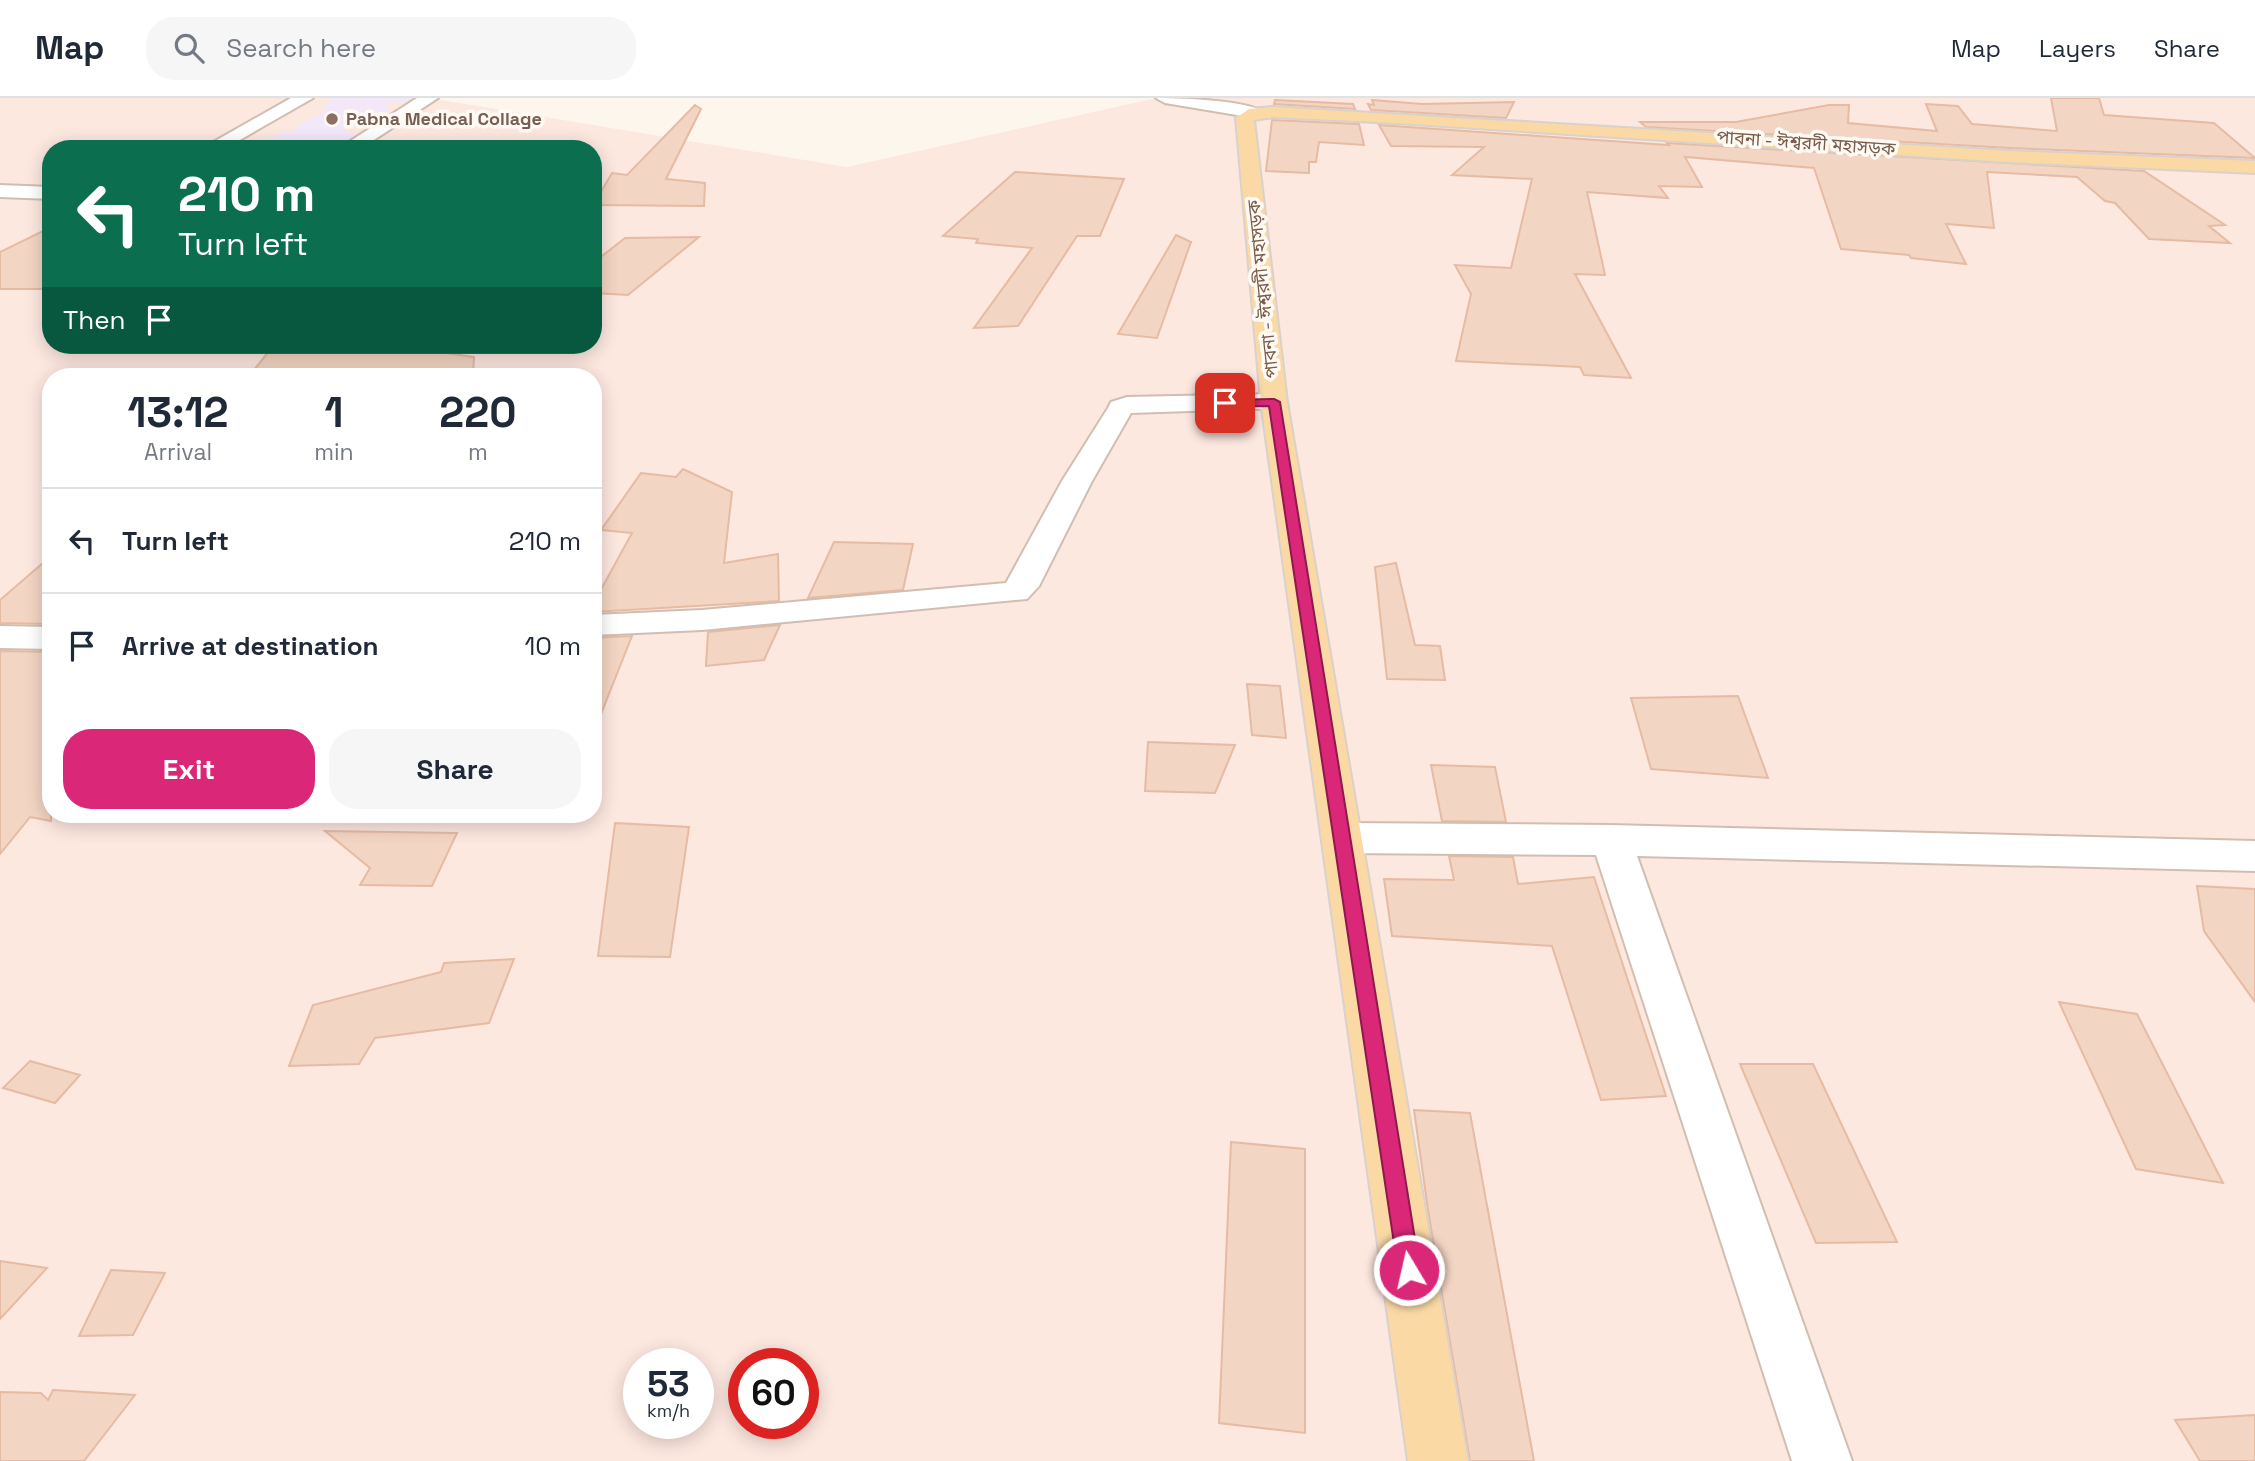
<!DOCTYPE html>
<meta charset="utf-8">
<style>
body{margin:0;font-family:"Space Grotesk","Noto Sans Bengali",sans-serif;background:#f6f6f7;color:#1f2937;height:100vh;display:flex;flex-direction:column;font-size:26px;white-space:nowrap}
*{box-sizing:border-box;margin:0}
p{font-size:23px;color:#747a83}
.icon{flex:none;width:38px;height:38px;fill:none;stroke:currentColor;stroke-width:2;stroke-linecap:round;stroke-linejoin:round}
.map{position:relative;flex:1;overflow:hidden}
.panel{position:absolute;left:42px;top:270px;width:560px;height:455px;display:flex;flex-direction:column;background:#fff;border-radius:28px;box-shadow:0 4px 18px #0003}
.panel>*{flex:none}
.hud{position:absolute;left:42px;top:42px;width:560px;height:214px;border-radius:28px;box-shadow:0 4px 18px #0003;background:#0b6e4f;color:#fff;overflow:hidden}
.speed{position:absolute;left:623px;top:1250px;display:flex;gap:14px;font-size:35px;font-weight:700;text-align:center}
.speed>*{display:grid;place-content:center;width:91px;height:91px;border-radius:50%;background:#fff;box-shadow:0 4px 18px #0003;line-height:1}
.speed small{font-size:18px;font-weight:400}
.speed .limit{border:10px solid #d22;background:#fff;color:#111}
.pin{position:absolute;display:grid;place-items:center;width:60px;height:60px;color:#fff;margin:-30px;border-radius:14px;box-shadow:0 4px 10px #0006}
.me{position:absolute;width:77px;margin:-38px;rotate:351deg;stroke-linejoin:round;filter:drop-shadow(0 0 5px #0008)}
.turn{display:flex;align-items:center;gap:24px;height:147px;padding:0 21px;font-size:32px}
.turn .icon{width:91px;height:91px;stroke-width:2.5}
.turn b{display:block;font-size:49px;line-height:60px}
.then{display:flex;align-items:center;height:66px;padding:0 21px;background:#0003;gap:14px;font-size:26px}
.eta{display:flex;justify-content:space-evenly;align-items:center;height:119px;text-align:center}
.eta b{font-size:42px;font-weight:700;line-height:49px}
.action{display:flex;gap:14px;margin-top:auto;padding:14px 21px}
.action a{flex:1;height:80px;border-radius:28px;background:#db2777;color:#fff;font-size:28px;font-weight:700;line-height:80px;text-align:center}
.action a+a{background:#f6f6f7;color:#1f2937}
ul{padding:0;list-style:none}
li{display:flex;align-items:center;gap:21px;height:105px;padding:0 21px;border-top:2px solid #e0e1e3}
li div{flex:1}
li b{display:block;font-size:26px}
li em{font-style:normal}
header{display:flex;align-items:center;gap:42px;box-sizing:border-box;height:98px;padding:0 35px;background:#fff;border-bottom:2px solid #e0e1e3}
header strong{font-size:33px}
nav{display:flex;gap:38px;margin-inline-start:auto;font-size:24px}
.search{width:490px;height:63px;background:#f6f6f7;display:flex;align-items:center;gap:18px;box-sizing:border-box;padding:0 24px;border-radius:28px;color:#747a83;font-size:26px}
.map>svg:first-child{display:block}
.commercial{fill:#fde8e0;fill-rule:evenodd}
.education{fill:#f3e8fa}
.building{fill:#f3d5c3;stroke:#e6bba3;stroke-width:2}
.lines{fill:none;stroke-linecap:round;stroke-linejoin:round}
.minor-casing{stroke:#d1beb0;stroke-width:4}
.major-casing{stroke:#dad1cd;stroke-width:4}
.minor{fill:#fff;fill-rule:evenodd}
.major{fill:#fbd9a5;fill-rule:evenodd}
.route{fill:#db2777;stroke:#8e194d;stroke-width:2}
.education-dot{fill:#8d6e63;stroke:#fffaf3;stroke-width:2.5}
.labels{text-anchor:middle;stroke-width:7;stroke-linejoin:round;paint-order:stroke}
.far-education-label{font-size:18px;font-weight:bold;fill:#785e54;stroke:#fffaf3;text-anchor:start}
.far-street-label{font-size:18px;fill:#7a5c4d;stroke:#fffaf3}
</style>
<header>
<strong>Map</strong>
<div class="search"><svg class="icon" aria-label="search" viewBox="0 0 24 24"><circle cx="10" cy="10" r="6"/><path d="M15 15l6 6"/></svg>Search here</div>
<nav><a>Map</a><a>Layers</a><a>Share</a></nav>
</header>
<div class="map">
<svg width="2255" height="1363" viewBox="0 0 2255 1363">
<rect width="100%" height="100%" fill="#fdf6ec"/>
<path class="commercial" d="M 0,0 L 429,0 L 847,69 L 1156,0 L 2255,0 L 2255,1363 L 0,1363 ZM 51,51 L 593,51 L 593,247 L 51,247 ZM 51,278 L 593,278 L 593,716 L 51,716 ZM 639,1265 L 698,1265 L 698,1325 L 639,1325 ZM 744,1265 L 803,1265 L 803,1325 L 744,1325 Z"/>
<path class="education" d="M 329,0 L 417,0 L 411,4 L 389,4 L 384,8 L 393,9 L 387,13 L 367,13 L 343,27 L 350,28 L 343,34 L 360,35 L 342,46 L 324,45 L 313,51 L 253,51 L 265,44 L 280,42 L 269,41 L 285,33 L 298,33 L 292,31 L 327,12 L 322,10 L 331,4 Z"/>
<path class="building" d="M 2051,0 L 2099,0 L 2104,17 L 2214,25 L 2255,60 L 2009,50 L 1646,29 L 1640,24 L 1736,24 L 1829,7 L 1849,7 L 1848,25 L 1937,33 L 1926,6 L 1958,8 L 1972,26 L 2057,33 Z
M 1275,2 L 1353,6 L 1355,11 L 1274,6 Z
M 1372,2 L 1422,6 L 1514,4 L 1506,20 L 1371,12 L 1368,6 L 1374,7 Z
M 695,7 L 701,11 L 666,81 L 705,85 L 704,108 L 593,107 L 612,75 L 627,77 Z
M 1272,22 L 1359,26 L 1364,47 L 1319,44 L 1316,64 L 1309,64 L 1309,75 L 1266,73 Z
M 1379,27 L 1669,47 L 1667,45 L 2144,73 L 2225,127 L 2209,128 L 2230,145 L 2149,141 L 2115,105 L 2105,103 L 2077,79 L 1987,74 L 1994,130 L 1946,126 L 1966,166 L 1911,160 L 1909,157 L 1841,151 L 1814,70 L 1685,59 L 1702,89 L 1659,88 L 1668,100 L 1587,94 L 1605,177 L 1575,176 L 1631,280 L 1584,277 L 1580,269 L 1456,263 L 1471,196 L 1455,167 L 1511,170 L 1532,81 L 1452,77 L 1484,49 L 1391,48 Z
M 1015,74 L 1124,81 L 1100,138 L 1077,138 L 1018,228 L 974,230 L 1032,150 L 976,145 L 978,141 L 943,138 Z
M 51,129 L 51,191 L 0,191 L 0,154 Z
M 1176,137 L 1191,144 L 1157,240 L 1118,236 Z
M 699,139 L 628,197 L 593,195 L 593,165 L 625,140 Z
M 274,247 L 391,247 L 474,259 L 473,278 L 249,278 Z
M 683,371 L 732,394 L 724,465 L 778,456 L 779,503 L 593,514 L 593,506 L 632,435 L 601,432 L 641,375 L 676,379 Z
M 834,444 L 913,446 L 903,492 L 808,500 Z
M 51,458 L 51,526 L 0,525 L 0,502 Z
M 1396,465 L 1415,547 L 1440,548 L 1445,582 L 1387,581 L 1375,469 Z
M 780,527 L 764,562 L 706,568 L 708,534 Z
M 632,538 L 595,631 L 593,631 L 593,540 Z
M 0,553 L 51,554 L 51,723 L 30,719 L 0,756 Z
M 1247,586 L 1280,588 L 1286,640 L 1252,637 Z
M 1738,598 L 1768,680 L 1651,671 L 1631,600 Z
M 1148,644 L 1235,647 L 1215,695 L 1145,693 Z
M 1431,667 L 1495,669 L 1506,724 L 1442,723 Z
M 615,725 L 689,729 L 670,859 L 598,858 Z
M 325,733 L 457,735 L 432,788 L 360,787 L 370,770 Z
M 1449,758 L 1513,759 L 1518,786 L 1594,779 L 1666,998 L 1601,1002 L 1552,848 L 1392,838 L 1384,781 L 1454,782 Z
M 2197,788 L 2255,791 L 2255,904 L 2204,833 Z
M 514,861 L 489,925 L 375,940 L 359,966 L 289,968 L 313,907 L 441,874 L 444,865 Z
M 2059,904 L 2137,916 L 2223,1085 L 2136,1071 Z
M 30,963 L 80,977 L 55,1005 L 3,990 Z
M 1740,966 L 1813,966 L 1897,1144 L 1816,1145 Z
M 1414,1012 L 1470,1015 L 1534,1363 L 1470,1363 L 1428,1112 Z
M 1231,1044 L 1305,1051 L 1305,1335 L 1219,1325 Z
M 0,1163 L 47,1170 L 0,1221 Z
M 111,1172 L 165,1175 L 133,1237 L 79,1238 Z
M 53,1292 L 135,1297 L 84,1363 L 0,1363 L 0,1294 L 41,1295 L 48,1302 Z
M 2255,1317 L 2255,1363 L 2200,1363 L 2175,1322 Z"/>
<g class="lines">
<defs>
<path id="minor" d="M 291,0 L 313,0 L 224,51 L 201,51 Z
M 417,0 L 438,0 L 360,51 L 338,51 Z
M 1156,0 C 1176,0 1252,2 1264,15 L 1255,20 L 1165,5 Z
M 0,87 L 51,89 L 51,101 L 0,99 Z
M 1274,296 L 1283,298 L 1287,304 L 1283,310 L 1131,315 L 1092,383 L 1039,488 L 1027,501 L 702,532 L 593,537 L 593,517 L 702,512 L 1006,485 L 1062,383 L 1108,310 L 1111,304 L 1127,299 Z
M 0,528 L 51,529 L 51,551 L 0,550 Z
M 1342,725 L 1611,727 L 2255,743 L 2255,773 L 1637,758 L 1852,1363 L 1792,1363 L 1596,757 L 1342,755 L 1328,751 L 1322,740 L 1328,729 Z"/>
<path id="major" d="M 1273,9 L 2009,53 L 2255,63 L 2255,75 L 2009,64 L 1396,25 L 1273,19 L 1254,22 L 1287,304 L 1468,1363 L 1408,1363 L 1261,304 L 1236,20 L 1249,11 Z"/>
</defs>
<use href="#minor" class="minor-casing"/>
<use href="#major" class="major-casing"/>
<use href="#minor" class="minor"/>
<use href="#major" class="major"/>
</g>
<path class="route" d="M 1274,301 L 1280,304 L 1420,1172 L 1417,1179 L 1409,1183 L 1401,1179 L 1398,1172 L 1269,308 L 1225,309 L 1219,305 L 1225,302 Z"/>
<circle class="education-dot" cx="332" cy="21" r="7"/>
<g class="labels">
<g class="far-education-label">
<text x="346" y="27">Pabna Medical Collage</text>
</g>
<g class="far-street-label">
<text transform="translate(1806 45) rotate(4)" y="6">পাবনা - ঈশ্বরদী মহাসড়ক</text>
<text transform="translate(1263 191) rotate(-96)" y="6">পাবনা - ঈশ্বরদী মহাসড়ক</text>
</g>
</g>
</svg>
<div class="speed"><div>53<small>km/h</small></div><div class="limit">60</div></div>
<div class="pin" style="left:1225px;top:305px;background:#d93025"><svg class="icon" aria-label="arrive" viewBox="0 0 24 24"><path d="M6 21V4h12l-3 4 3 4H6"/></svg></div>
<svg class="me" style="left:1409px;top:1172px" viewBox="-20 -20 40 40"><circle r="17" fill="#db2777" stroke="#fff" stroke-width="3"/><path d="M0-11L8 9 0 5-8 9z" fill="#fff"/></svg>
<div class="hud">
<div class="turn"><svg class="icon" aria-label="left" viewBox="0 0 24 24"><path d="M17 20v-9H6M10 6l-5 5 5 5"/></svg><div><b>210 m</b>Turn left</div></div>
<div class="then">Then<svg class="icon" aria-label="arrive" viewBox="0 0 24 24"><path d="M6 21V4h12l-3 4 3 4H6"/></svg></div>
</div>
<section class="panel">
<div class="eta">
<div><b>13:12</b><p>Arrival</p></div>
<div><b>1</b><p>min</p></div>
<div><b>220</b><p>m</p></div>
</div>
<ul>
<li><svg class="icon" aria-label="left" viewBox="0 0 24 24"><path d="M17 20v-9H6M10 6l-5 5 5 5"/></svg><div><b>Turn left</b></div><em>210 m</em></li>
<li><svg class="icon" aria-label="arrive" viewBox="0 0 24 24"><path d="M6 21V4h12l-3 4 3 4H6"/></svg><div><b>Arrive at destination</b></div><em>10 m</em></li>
</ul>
<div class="action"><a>Exit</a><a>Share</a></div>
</section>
</div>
